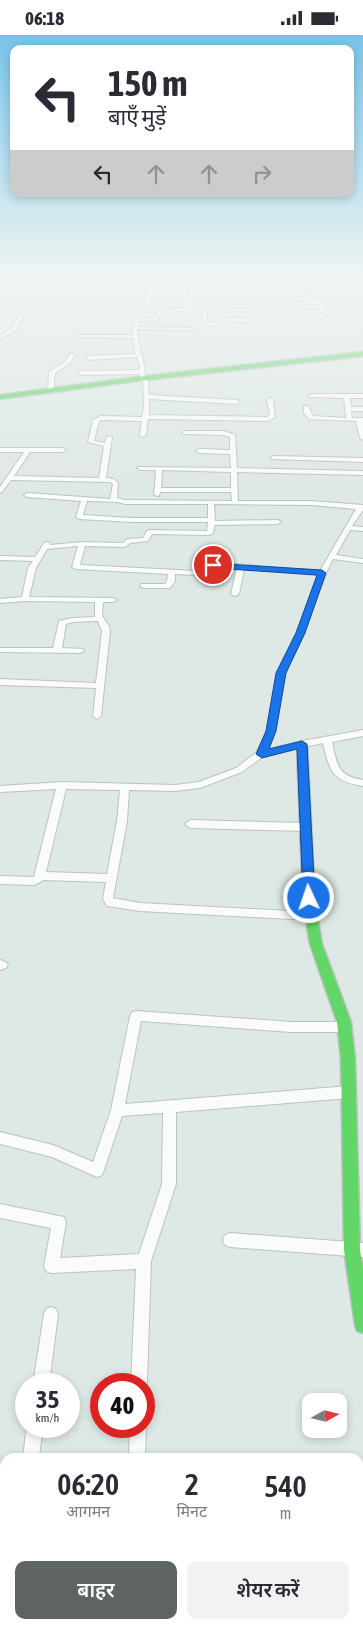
<!DOCTYPE html>
<html lang="hi">
<meta charset="utf-8">
<style>
body{margin:0;font-family:"Asap Condensed","Noto Sans Devanagari",sans-serif;background:#f2f2f3;color:#2b2b33;height:100vh;display:flex;flex-direction:column;font-size:19px;white-space:nowrap}
*{box-sizing:border-box;margin:0}
p{font-size:16px;color:#7c7c81}
.icon{flex:none;width:28px;height:28px;fill:none;stroke:currentColor;stroke-width:2;stroke-linecap:round;stroke-linejoin:round}
.map{position:relative;flex:1;overflow:hidden}
.drawer{position:absolute;left:0px;top:1418px;width:364px;height:176px;display:flex;flex-direction:column;background:#fff;border-radius:15px 15px 0 0;box-shadow:0 2px 8px #0003}
.drawer>*{flex:none}
.banner{position:absolute;left:10px;top:10px;width:344px;height:152px;border-radius:10px;box-shadow:0 2px 8px #0003;background:#fff;color:#2b2b33;overflow:hidden}
.needle{width:32px;rotate:82deg}
.tools{position:absolute;left:302px;top:1358px;display:grid;gap:10px}
.tools a{display:grid;place-items:center;width:45px;height:45px;border-radius:10px;background:#fff;box-shadow:0 2px 8px #0003;font-size:25px}
.speed{position:absolute;left:15px;top:1338px;display:flex;gap:10px;font-size:25px;font-weight:700;text-align:center}
.speed>*{display:grid;place-content:center;width:65px;height:65px;border-radius:50%;background:#fff;box-shadow:0 2px 8px #0003;line-height:1}
.speed small{font-size:12px;font-weight:400}
.speed .limit{border:8px solid #d22;background:#fff;color:#111}
.pin{position:absolute;display:grid;place-items:center;width:42px;height:42px;color:#fff;margin:-21px;border:2px solid #fff;border-radius:50%;box-shadow:0 1px 5px #0007}
.me{position:absolute;width:55px;margin:-28px;rotate:357deg;stroke-linejoin:round;filter:drop-shadow(0 0 4px #0008)}
.turn{display:flex;align-items:center;gap:18px;height:105px;padding:0 15px;font-size:22px}
.turn .icon{width:65px;height:65px;stroke-width:2.5}
.turn b{display:block;font-size:35px;line-height:42px}
.lanes{display:flex;align-items:center;height:48px;padding:0 15px;background:#0003;justify-content:center;gap:25px;direction:ltr}
.lanes .off{opacity:.35}
.eta{display:flex;justify-content:space-evenly;align-items:center;height:85px;text-align:center}
.eta b{font-size:30px;font-weight:600;line-height:35px}
.action{display:flex;gap:10px;margin-top:auto;padding:10px 15px}
.action a{flex:1;height:58px;border-radius:10px;background:#5d6462;color:#fff;font-size:20px;font-weight:600;line-height:58px;text-align:center}
.action a+a{background:#f2f2f3;color:#2b2b33}
.status{display:flex;justify-content:space-between;align-items:center;height:35px;padding:0 25px;background:#fff;direction:ltr}
.status svg{height:14px;fill:currentColor}
.map>svg:first-child{display:block}
.lines{fill:none;stroke-linecap:round;stroke-linejoin:round}
.street-casing{stroke:#bbc3c0;stroke-width:2}
.fast-casing{stroke:#bbc3c0;stroke-width:3}
.slow-casing{stroke:#bbc3c0;stroke-width:3}
.street{fill:#fafcfb;fill-rule:evenodd}
.fast{fill:#63d668;fill-rule:evenodd}
.slow{fill:#ff974d;fill-rule:evenodd}
.route{fill:#1a73e8;stroke:#114b97}
</style>
<div class="status"><b>06:18</b><svg viewBox="0 0 49 12"><path d="M0 12V9h3v3zM5 12V6h3v6zM10 12V3h3v9zM15 12V0h3v12zM26 1h20v11H26zM47 4h2v5h-2z"/></svg></div>
<div class="map">
<svg width="363" height="1593" viewBox="0 0 363 1593">
<rect width="100%" height="100%" fill="#dee8e5"/>
<g class="lines">
<defs>
<path id="street" d="M 131,237 L 135,237 L 136,243 L 132,243 Z
M 174,237 L 178,237 L 178,241 L 174,241 Z
M 211,237 L 215,237 L 215,242 L 211,242 Z
M 331,237 L 346,237 L 320,241 L 318,240 Z
M 271,242 L 363,245 L 363,247 L 297,244 L 260,246 L 259,248 L 266,259 C 280,259 309,254 319,266 L 363,263 L 363,265 L 321,268 L 334,284 L 332,285 L 324,277 L 229,276 L 227,275 L 229,274 L 322,275 L 316,269 L 289,270 L 287,269 L 314,266 L 307,261 L 217,262 L 205,257 L 195,257 L 188,274 L 207,275 L 206,286 L 212,288 C 223,281 242,282 253,286 L 251,287 L 222,286 L 211,291 L 202,287 L 203,277 L 182,276 L 161,278 L 157,285 L 140,286 L 138,292 L 191,293 L 193,294 L 191,295 L 137,294 C 138,312 146,327 145,344 L 148,346 L 149,360 L 237,365 L 240,367 L 237,369 L 149,364 L 149,380 L 267,382 L 270,380 L 267,365 L 270,363 L 273,365 L 275,382 L 268,386 L 148,384 L 146,400 L 143,402 L 140,400 L 142,386 L 102,385 L 99,386 L 94,406 L 105,408 L 107,401 L 112,402 L 106,443 L 114,444 L 118,448 L 117,463 L 125,465 L 232,466 L 231,457 L 160,457 L 159,461 L 154,460 L 156,435 L 140,435 L 137,433 L 138,432 L 231,433 L 230,419 L 199,418 L 196,416 L 199,414 L 230,415 L 230,402 L 223,400 L 183,399 L 182,398 L 185,396 L 224,396 L 235,400 L 237,433 L 363,436 L 363,440 L 237,437 L 238,466 L 311,466 L 363,470 L 363,475 L 352,491 L 363,492 L 363,496 L 350,495 L 336,520 L 363,524 L 363,528 L 333,524 L 326,538 L 304,598 L 285,638 L 275,696 L 268,714 L 302,706 L 363,695 L 363,701 L 332,707 C 337,729 337,741 363,745 L 363,751 C 332,746 330,737 323,708 L 264,721 L 242,737 L 200,753 L 175,756 L 129,755 L 127,786 L 113,863 L 140,868 L 310,877 L 314,878 L 315,881 L 314,884 L 310,885 L 140,876 L 107,871 L 103,864 L 106,847 L 44,845 L 34,850 L 0,849 L 0,841 L 34,842 L 56,754 L 0,757 L 0,751 L 62,747 L 175,750 L 199,747 L 236,733 L 257,717 L 267,696 L 277,638 L 296,598 L 318,540 L 244,534 L 239,559 L 235,561 L 231,559 L 237,533 L 212,533 L 208,538 L 197,540 L 175,539 L 175,546 L 170,553 L 144,553 L 140,551 L 141,549 L 165,549 L 167,546 L 168,539 L 76,534 L 72,532 L 78,511 L 47,514 L 36,533 L 29,562 L 113,563 L 117,565 L 113,567 L 103,567 L 102,581 L 109,591 L 110,596 L 101,681 L 97,684 L 93,681 L 96,653 L 0,650 L 0,644 L 96,648 L 102,596 L 98,586 L 73,587 L 66,589 L 62,613 L 83,614 L 84,616 L 80,618 L 0,617 L 0,613 L 53,613 L 59,586 L 72,583 L 95,582 L 95,567 L 25,566 L 0,568 L 0,564 L 22,562 L 28,533 L 33,526 L 0,525 L 0,521 L 35,522 L 45,507 L 49,507 L 50,510 L 82,507 L 123,508 L 127,504 L 143,503 L 147,496 L 149,495 L 207,496 L 208,487 L 132,487 L 79,484 L 76,482 L 81,466 L 27,462 L 24,460 L 27,458 L 110,464 L 113,449 L 110,447 L 11,445 L 2,457 L 0,458 L 0,452 L 24,417 L 0,417 L 0,413 L 63,413 L 66,415 L 63,417 L 30,417 L 14,441 L 99,443 L 104,411 L 88,407 L 93,385 L 101,381 L 142,382 L 144,372 L 143,346 L 140,344 L 140,339 L 81,340 L 78,338 L 81,336 L 140,335 L 139,327 L 137,322 L 89,325 L 86,323 L 89,321 L 135,319 L 133,303 L 75,302 L 73,300 L 133,300 L 133,293 L 136,284 L 153,283 L 159,276 L 184,273 L 191,258 L 189,253 L 157,247 L 152,251 L 149,270 L 145,271 L 148,251 L 154,245 L 188,250 L 193,251 L 194,255 L 206,255 L 218,260 L 261,259 L 255,248 L 256,245 ZM 162,435 L 231,437 L 231,453 L 161,453 ZM 87,466 L 118,467 L 125,469 L 208,469 L 208,483 L 132,483 L 83,480 ZM 214,469 L 311,470 L 356,474 L 320,536 L 221,528 L 207,529 L 202,534 L 197,536 L 80,530 L 85,511 L 125,512 L 130,508 L 148,506 L 152,499 L 210,500 L 213,498 L 215,490 L 278,489 L 281,487 L 278,485 L 215,486 ZM 66,754 L 120,755 L 117,786 L 107,839 L 46,837 Z
M 359,253 L 361,255 L 302,257 L 300,256 Z
M 19,280 L 23,281 L 15,296 L 0,304 L 0,301 L 11,294 Z
M 70,318 L 75,319 L 70,328 L 55,338 L 53,356 L 48,357 L 49,337 L 66,326 Z
M 311,359 L 363,359 L 363,363 L 350,363 L 351,372 L 363,372 L 363,376 L 351,376 L 352,383 L 363,383 L 363,405 L 360,403 L 356,386 L 309,384 L 304,378 L 304,371 L 308,371 L 313,381 L 346,383 L 344,363 L 309,362 L 308,361 Z
M 273,421 L 363,423 L 363,427 L 271,424 L 271,422 Z
M 190,785 L 306,788 L 311,792 L 306,796 L 190,793 L 185,789 Z
M 0,925 L 6,927 L 8,930 L 6,933 L 0,935 Z
M 136,976 L 291,987 L 345,987 L 349,988 L 351,992 L 349,996 L 345,997 L 291,997 L 141,986 L 125,1069 L 349,1051 L 353,1053 L 355,1057 L 353,1061 L 349,1063 L 176,1077 L 176,1149 L 151,1226 L 147,1349 L 144,1355 L 144,1349 L 131,1349 L 136,1234 L 51,1238 L 46,1236 L 44,1231 L 51,1193 L 0,1183 L 0,1169 L 64,1182 L 66,1187 L 60,1223 L 139,1219 L 162,1149 L 163,1078 L 122,1081 L 104,1135 L 102,1140 L 97,1142 L 52,1122 L 0,1109 L 0,1097 L 53,1110 L 93,1127 L 111,1075 L 130,981 L 132,977 Z
M 230,1198 L 363,1208 L 363,1222 L 230,1212 L 225,1210 L 223,1205 L 225,1200 Z
M 51,1272 L 56,1274 L 58,1279 L 49,1349 L 33,1349 L 44,1279 L 46,1274 Z
M 144,1385 L 146,1391 L 145,1422 L 129,1422 L 130,1391 L 144,1391 Z
M 27,1391 L 43,1391 L 39,1422 L 23,1422 Z
M 359,1450 L 363,1450 L 363,1466 L 359,1466 Z
M 0,1461 L 5,1461 L 5,1477 L 0,1477 Z
M 359,1568 L 363,1568 L 363,1586 L 359,1586 Z
M 48,1589 L 66,1589 L 66,1593 L 48,1593 Z
M 217,1589 L 235,1589 L 236,1593 L 218,1593 Z"/>
<path id="fast" d="M 363,317 L 363,321 L 137,346 L 0,364 L 0,360 L 137,342 Z
M 309,863 L 313,865 L 315,868 L 322,909 L 351,987 L 355,1024 L 360,1215 L 363,1234 L 363,1298 L 357,1296 L 355,1290 L 344,1215 L 341,1024 L 337,987 L 310,909 L 303,868 L 305,865 Z"/>
<path id="slow" d="M 302,706 L 307,709 L 315,868 L 313,871 L 305,871 L 303,868 L 297,709 Z"/>
</defs>
<use href="#street" class="street-casing"/>
<use href="#fast" class="fast-casing"/>
<use href="#slow" class="slow-casing"/>
<use href="#street" class="street"/>
<use href="#fast" class="fast"/>
<use href="#slow" class="slow"/>
</g>
<linearGradient id="sky" x2="0" y2="1"><stop stop-color="#76c3ea"/><stop offset="0.52" stop-color="#f0f5f3"/><stop offset="1" stop-color="#f0f5f3" stop-opacity="0"/></linearGradient>
<rect width="363" height="460" fill="url(#sky)"/>
<path class="route" d="M 210,528 L 322,535 L 326,538 L 305,598 L 286,638 L 276,696 L 269,714 L 302,706 L 307,709 L 315,863 L 314,867 L 305,867 L 303,863 L 297,714 L 262,723 L 256,719 L 266,696 L 276,638 L 296,598 L 317,540 L 213,533 L 210,532 Z"/>
</svg>
<div class="tools">
<a><svg class="needle" viewBox="-14 -14 28 28"><path d="M0-13l5 13h-10z" fill="#e53935"/><path d="M0 13l5-13h-10z" fill="#7c7c81"/></svg></a>
</div>
<div class="speed"><div>35<small>km/h</small></div><div class="limit">40</div></div>
<div class="pin" style="left:213px;top:530px;background:#d93025"><svg class="icon" aria-label="arrive" viewBox="0 0 24 24"><path d="M6 21V4h12l-3 4 3 4H6"/></svg></div>
<svg class="me" style="left:309px;top:863px" viewBox="-20 -20 40 40"><circle r="17" fill="#1a73e8" stroke="#fff" stroke-width="3"/><path d="M0-11L8 9 0 5-8 9z" fill="#fff"/></svg>
<div class="banner">
<div class="turn"><svg class="icon" aria-label="left" viewBox="0 0 24 24"><path d="M17 20v-9H6M10 6l-5 5 5 5"/></svg><div><b>150 m</b>बाएँ मुड़ें</div></div>
<div class="lanes"><svg class="icon" aria-label="left" viewBox="0 0 24 24"><path d="M17 20v-9H6M10 6l-5 5 5 5"/></svg><svg class="icon off" aria-label="ahead" viewBox="0 0 24 24"><path d="M12 20V5M6 11l6-6 6 6"/></svg><svg class="icon off" aria-label="ahead" viewBox="0 0 24 24"><path d="M12 20V5M6 11l6-6 6 6"/></svg><svg class="icon off" aria-label="right" viewBox="0 0 24 24"><path d="M7 20v-9h11M14 6l5 5-5 5"/></svg></div>
</div>
<section class="drawer">
<div class="eta">
<div><b>06:20</b><p>आगमन</p></div>
<div><b>2</b><p>मिनट</p></div>
<div><b>540</b><p>m</p></div>
</div>
<div class="action"><a>बाहर</a><a>शेयर करें</a></div>
</section>
</div>
